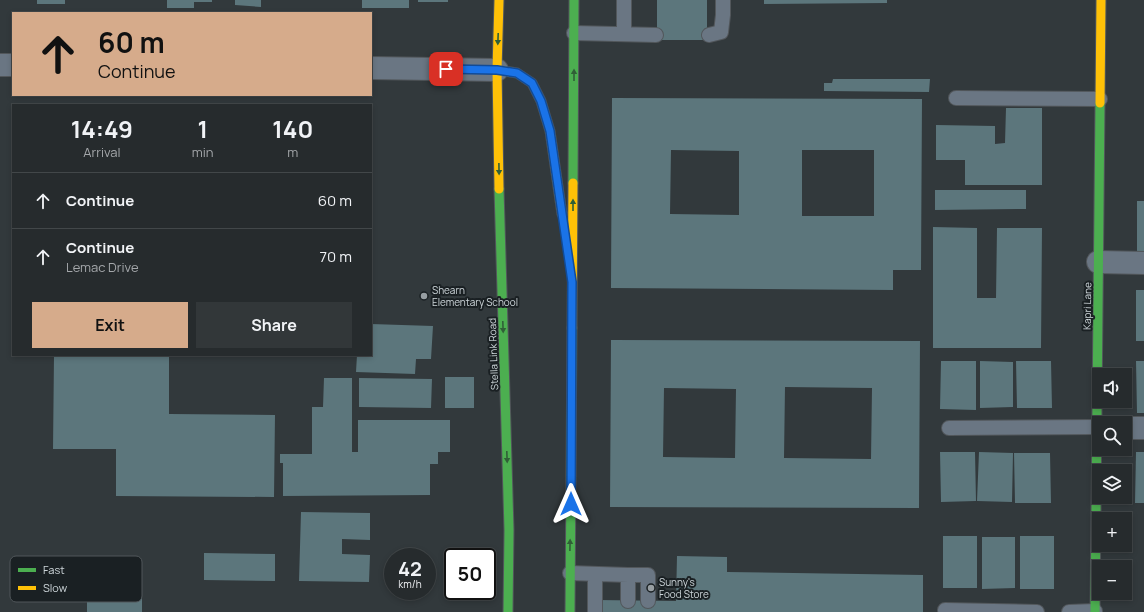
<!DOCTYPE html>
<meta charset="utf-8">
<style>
body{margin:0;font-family:Manrope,sans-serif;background:#323739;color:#f1f3f6;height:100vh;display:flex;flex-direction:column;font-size:15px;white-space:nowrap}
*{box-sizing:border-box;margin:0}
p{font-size:13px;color:#a4a7aa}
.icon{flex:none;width:22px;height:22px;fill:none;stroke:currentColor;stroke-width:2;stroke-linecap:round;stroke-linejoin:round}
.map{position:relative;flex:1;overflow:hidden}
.sheet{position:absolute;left:12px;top:104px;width:360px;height:252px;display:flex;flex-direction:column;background:#262b2d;border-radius:0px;box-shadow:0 2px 6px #0003,0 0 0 1px #424749}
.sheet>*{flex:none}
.hud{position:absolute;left:12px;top:12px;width:360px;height:84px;border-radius:0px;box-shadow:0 2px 6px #0003,0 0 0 1px #424749;background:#d6ab8b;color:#111;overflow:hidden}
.tools{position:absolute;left:1092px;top:368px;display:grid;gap:8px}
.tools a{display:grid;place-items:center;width:40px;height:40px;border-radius:0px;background:#262b2d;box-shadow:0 2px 6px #0003,0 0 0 1px #424749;font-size:20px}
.speed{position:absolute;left:384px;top:548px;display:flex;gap:8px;font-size:20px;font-weight:700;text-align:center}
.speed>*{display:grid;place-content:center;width:52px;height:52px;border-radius:50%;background:#262b2d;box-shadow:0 2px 6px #0003,0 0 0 1px #424749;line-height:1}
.speed small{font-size:10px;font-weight:400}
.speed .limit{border:2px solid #111;border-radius:6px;background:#fff;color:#111}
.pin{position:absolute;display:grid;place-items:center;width:34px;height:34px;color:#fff;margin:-17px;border-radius:8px;box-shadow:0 2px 6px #0006}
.me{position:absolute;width:44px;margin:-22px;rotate:0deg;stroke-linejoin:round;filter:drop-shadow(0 0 3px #0008)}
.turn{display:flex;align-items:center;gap:14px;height:84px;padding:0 20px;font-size:18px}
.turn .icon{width:52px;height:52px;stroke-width:2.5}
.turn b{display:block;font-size:28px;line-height:34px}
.eta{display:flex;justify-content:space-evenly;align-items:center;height:68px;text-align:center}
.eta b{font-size:24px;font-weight:700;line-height:28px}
.action{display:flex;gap:8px;margin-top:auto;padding:8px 20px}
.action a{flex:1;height:46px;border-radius:0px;background:#d6ab8b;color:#111;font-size:16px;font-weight:700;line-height:46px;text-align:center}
.action a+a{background:#323739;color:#f1f3f6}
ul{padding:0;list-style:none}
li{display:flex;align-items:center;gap:12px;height:56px;padding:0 20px;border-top:1px solid #424749}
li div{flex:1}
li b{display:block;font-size:15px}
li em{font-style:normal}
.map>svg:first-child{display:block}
.building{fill:#5c767c;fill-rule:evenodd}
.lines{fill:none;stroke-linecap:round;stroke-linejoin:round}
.lane-casing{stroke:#52575b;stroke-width:16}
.street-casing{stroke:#52575b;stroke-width:24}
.fast-casing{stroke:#52575b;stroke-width:11}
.slow-casing{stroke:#52575b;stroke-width:11}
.lane{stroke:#6a7683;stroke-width:14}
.street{stroke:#6a7683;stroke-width:22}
.fast{stroke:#4caf50;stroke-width:9}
.slow{stroke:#ffc107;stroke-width:9}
.oneway{fill:#306037}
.route-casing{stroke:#114b97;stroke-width:10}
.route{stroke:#1a73e8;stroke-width:7}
.poi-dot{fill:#979ea2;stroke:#1a2023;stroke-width:1.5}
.labels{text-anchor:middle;stroke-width:4;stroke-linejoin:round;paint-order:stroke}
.poi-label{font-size:10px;fill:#cdd5d9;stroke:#1a2023;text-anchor:start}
.street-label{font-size:10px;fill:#cdd5d9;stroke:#1a2023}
.key{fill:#1a2023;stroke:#50565a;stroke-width:1}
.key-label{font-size:11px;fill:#cdd5d9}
</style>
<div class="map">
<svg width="1144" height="612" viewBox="0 0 1144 612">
<rect width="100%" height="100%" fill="#32393c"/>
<path class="building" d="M 37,0 L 65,0 L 65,4 L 37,4 Z
M 167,0 L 212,0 L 212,2 L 194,2 L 194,8 L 167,8 Z
M 235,0 L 261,0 L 261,7 L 235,5 Z
M 362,0 L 409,0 L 409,8 L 362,8 Z
M 418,0 L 448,0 L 448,2 L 418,2 Z
M 657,0 L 707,0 L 707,40 L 657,40 Z
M 764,0 L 887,0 L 887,3 L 764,4 Z
M 833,79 L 930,79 L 929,92 L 824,91 L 824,83 L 832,83 Z
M 612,98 L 922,99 L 921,270 L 893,270 L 893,290 L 611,288 ZM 671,150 L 739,151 L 739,215 L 670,214 ZM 802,150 L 874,150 L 874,216 L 802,216 Z
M 1006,108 L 1042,108 L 1042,185 L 965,185 L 965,160 L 936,160 L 936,125 L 995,126 L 995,144 L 1005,143 Z
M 935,190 L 1026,190 L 1026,209 L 935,210 Z
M 1137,201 L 1144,201 L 1144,251 L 1137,251 Z
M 933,227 L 977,228 L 977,298 L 996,298 L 997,228 L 1042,228 L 1041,348 L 933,348 Z
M 1136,290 L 1144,290 L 1144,341 L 1136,341 Z
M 371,324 L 433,326 L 431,359 L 416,359 L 415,374 L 356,372 L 357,355 L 371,355 Z
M 611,340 L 920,341 L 919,508 L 610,507 ZM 785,387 L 872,388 L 871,459 L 784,458 ZM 664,388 L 736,389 L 735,458 L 663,457 Z
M 54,355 L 169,355 L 169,414 L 275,415 L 274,497 L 116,496 L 116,449 L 53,449 Z
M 941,361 L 976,361 L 976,410 L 940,409 Z
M 980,361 L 1013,362 L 1013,407 L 980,408 Z
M 1016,361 L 1051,361 L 1052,408 L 1017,408 Z
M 1136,361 L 1144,361 L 1144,413 L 1137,413 Z
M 445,377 L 474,377 L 474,408 L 445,408 Z
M 324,378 L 352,378 L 352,452 L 358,452 L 358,420 L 450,420 L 450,452 L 438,452 L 438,464 L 430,464 L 430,495 L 283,496 L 283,463 L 280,463 L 280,454 L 312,454 L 312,407 L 323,407 Z
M 359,378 L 432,379 L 431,408 L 359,407 Z
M 940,452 L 975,452 L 976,501 L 941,502 Z
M 979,452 L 1013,453 L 1012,502 L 977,501 Z
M 1136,452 L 1144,452 L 1144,503 L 1135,503 Z
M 1014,453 L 1050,453 L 1051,503 L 1015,503 Z
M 301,512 L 370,513 L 370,540 L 342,539 L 342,554 L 370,555 L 369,582 L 299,581 Z
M 943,536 L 977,536 L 977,588 L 943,588 Z
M 1020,536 L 1054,536 L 1054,589 L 1020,589 Z
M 982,537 L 1015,537 L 1015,588 L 982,589 Z
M 204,553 L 275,554 L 275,581 L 204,580 Z
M 677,556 L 727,557 L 727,572 L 923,575 L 923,612 L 597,612 L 597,600 L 676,601 Z
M 87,575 L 142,575 L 142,612 L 87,612 Z"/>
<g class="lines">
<defs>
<path id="lane" d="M 574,33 L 656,35
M 624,34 L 624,0
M 709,35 L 721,32 L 723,15 L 723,0
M 956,98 L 1100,99
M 949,428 L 1097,427
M 570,573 L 628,575 L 628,601
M 595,574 L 595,612
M 628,575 L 648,575 L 648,601
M 945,610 L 1037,612
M 1069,612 L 1095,611"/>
<path id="street" d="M 0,65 L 13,65
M 371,68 L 497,70
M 1098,262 L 1144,263
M 1125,428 L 1144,428"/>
<path id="fast" d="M 573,183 L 574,0
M 499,189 L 509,530 L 508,612
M 570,612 L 572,328
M 1095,612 L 1100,103"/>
<path id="slow" d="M 499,0 L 497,70 L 499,189
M 497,70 L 517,73 L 532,83 L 541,101 L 550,131 L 562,214
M 1100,103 L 1101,0
M 572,328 L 573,183"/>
</defs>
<use href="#lane" class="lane-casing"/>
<use href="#street" class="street-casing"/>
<use href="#fast" class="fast-casing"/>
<use href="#slow" class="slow-casing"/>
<use href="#lane" class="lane"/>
<use href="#street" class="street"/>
<use href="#fast" class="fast"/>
<use href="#slow" class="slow"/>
</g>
<defs><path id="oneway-solid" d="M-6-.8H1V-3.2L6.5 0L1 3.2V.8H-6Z"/></defs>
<g class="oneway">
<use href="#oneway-solid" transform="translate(498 39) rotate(92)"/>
<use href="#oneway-solid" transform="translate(574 75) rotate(-90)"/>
<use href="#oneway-solid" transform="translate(499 169) rotate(89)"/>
<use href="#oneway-solid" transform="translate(573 205) rotate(-90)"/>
<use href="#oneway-solid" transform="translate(503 327) rotate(88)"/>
<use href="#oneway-solid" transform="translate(507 457) rotate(88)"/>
<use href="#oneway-solid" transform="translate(570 545) rotate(-89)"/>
</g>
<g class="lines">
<defs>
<path id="route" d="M 446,69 L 497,70 L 517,73 L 532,83 L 541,101 L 550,131 L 572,282 L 571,504"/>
</defs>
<use href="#route" class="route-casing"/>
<use href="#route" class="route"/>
</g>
<g class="poi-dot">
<circle cx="424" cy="296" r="4"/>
<circle cx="651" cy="588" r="4"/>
</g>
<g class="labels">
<g class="poi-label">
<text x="432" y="294">Shearn<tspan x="432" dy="12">Elementary School</tspan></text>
<text x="659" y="586">Sunny's<tspan x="659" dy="12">Food Store</tspan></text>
</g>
<g class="street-label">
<text transform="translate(1087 306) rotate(-89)" y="4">Kapri Lane</text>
<text transform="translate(493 354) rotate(-92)" y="4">Stella Link Road</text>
</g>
</g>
<rect x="10" y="556" width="132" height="46" rx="6" class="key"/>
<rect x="18" y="568" width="18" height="4" fill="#4caf50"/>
<rect x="18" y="586" width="18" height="4" fill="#ffc107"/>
<g class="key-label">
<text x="43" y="574">Fast</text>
<text x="43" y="592">Slow</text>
</g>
</svg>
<div class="tools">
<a><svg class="icon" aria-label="sound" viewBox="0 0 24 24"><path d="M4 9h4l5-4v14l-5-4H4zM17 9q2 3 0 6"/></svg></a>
<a><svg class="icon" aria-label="search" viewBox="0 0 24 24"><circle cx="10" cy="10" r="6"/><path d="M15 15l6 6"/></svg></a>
<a><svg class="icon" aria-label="layers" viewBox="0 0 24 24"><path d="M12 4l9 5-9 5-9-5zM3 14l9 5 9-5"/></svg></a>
<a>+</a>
<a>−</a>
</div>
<div class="speed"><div>42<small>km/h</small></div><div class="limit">50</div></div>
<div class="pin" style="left:446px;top:69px;background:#d93025"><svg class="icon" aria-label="arrive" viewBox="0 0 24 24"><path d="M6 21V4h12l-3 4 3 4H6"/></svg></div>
<svg class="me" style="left:571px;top:504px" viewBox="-20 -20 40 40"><path d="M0-17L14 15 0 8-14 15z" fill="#1a73e8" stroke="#fff" stroke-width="4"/></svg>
<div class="hud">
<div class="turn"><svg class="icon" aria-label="ahead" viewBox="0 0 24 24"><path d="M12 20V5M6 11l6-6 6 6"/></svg><div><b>60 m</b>Continue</div></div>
</div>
<section class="sheet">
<div class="eta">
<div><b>14:49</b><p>Arrival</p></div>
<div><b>1</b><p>min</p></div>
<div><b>140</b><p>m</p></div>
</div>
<ul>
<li><svg class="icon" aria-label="ahead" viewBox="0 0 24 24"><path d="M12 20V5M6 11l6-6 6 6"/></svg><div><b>Continue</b></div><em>60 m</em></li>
<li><svg class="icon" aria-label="ahead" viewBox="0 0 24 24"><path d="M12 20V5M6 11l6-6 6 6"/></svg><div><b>Continue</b><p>Lemac Drive</p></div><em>70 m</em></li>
</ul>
<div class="action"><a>Exit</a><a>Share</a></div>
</section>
</div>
